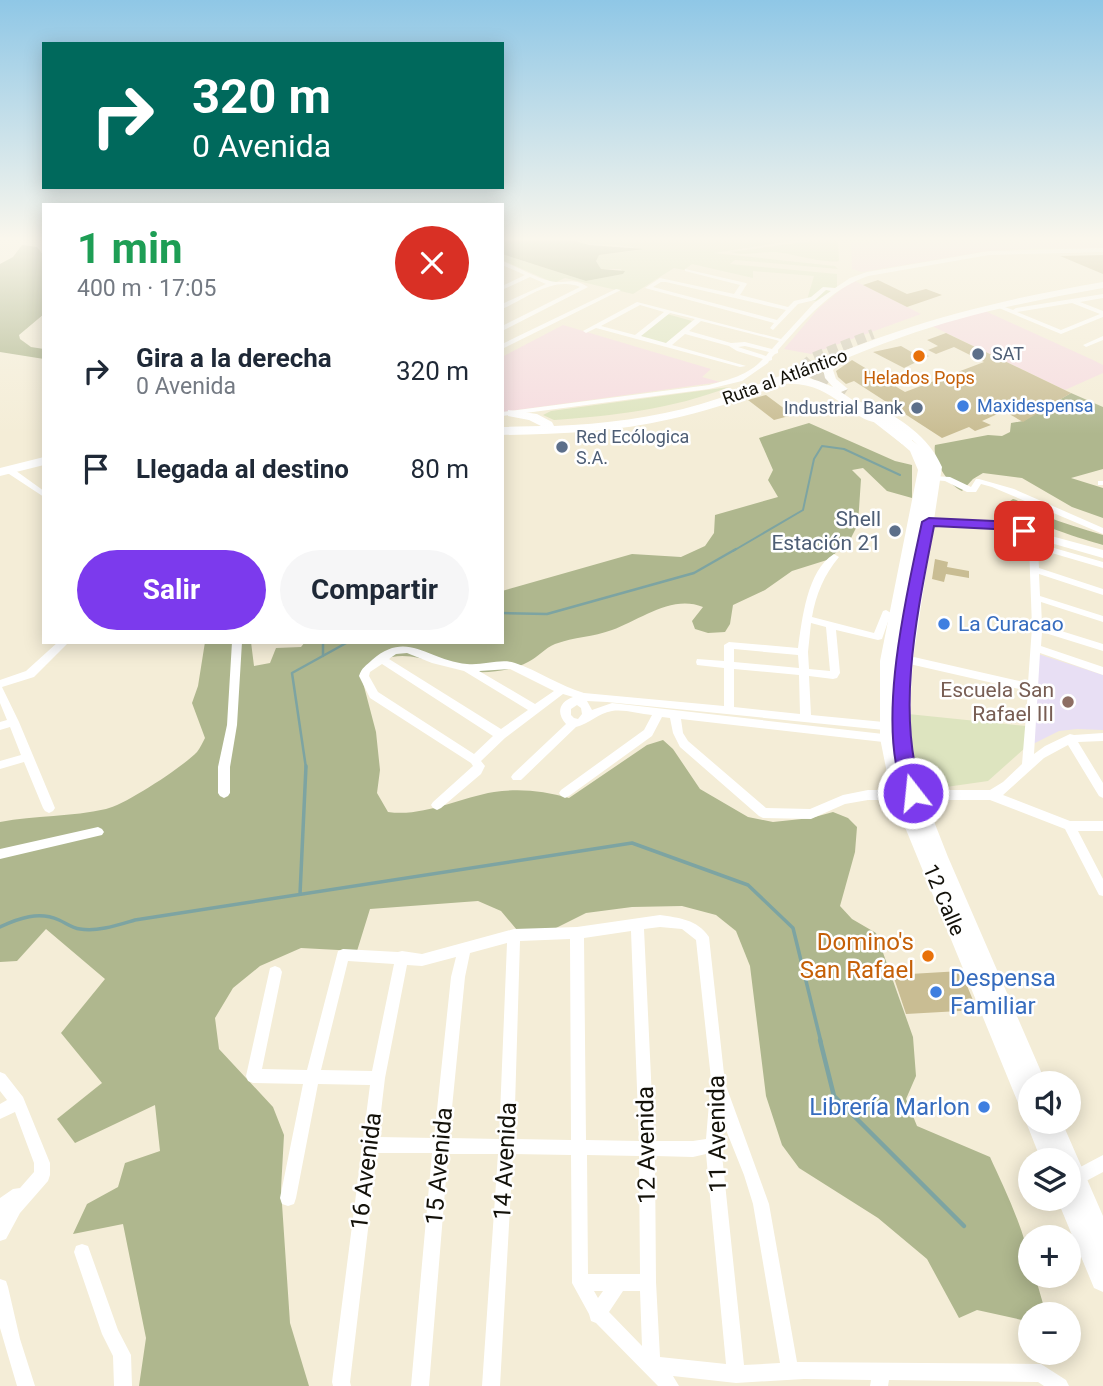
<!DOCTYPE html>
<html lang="es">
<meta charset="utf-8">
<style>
body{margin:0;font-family:Roboto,sans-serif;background:#f6f6f7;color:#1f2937;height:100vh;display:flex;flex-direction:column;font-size:26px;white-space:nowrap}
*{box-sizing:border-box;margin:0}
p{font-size:23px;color:#747a83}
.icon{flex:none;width:38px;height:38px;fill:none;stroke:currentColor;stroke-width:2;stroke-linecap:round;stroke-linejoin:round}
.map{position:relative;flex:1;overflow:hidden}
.details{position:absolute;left:42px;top:203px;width:462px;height:441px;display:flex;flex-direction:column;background:#fff;border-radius:0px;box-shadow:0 4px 18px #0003}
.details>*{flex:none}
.guide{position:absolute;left:42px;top:42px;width:462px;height:147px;border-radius:0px;box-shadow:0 4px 18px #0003;background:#00695c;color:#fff;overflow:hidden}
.tools{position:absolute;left:1018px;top:1071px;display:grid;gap:14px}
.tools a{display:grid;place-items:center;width:63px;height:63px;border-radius:50%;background:#fff;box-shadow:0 4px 18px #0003;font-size:35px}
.pin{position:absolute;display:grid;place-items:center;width:60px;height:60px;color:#fff;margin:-30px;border-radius:14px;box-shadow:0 4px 10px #0006}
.me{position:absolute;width:77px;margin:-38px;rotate:344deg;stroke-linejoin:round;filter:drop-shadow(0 0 5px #0008)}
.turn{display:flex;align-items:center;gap:24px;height:147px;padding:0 35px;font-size:32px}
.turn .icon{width:91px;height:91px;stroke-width:2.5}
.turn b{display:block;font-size:49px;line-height:60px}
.round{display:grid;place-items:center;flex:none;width:74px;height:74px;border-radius:37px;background:#f6f6f7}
.headline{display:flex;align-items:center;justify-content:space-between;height:119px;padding:0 35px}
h1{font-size:42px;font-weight:700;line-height:52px;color:#1e9e55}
.button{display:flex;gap:14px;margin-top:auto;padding:14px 35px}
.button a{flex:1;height:80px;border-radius:42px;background:#7c3aed;color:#fff;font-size:28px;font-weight:700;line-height:80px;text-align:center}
.button a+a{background:#f6f6f7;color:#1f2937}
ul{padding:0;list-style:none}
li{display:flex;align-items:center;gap:21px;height:98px;padding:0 35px}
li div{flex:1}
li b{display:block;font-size:26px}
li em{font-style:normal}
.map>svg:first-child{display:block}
.industrial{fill:#f6dce0}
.education{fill:#e8dff4}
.green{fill:#dde4bf}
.forest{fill:#afb78e}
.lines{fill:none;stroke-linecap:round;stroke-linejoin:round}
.stream-far3{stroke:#7da4a2;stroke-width:2}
.stream-far2{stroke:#7da4a2;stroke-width:2.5}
.stream-far1{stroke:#7da4a2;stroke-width:3.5}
.stream{stroke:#7da4a2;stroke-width:4.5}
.building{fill:#c9bd93}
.trunk-tunnel-far1{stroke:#d2ccb8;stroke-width:10;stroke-dasharray:10 5;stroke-linecap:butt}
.trunk-tunnel{stroke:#d2ccb8;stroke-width:13;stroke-dasharray:13 7;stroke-linecap:butt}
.minor{fill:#fff;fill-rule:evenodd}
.tertiary{fill:#fff;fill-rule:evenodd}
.secondary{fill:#fff;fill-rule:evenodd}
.trunk{fill:#fff;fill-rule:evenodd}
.route{fill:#7c3aed;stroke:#51269a;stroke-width:2}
.service-dot{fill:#5c6f8a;stroke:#fff;stroke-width:2.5}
.food-dot{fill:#e8710a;stroke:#fff;stroke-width:2.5}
.shop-dot{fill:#3f7fe0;stroke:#fff;stroke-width:2.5}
.education-dot{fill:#8d6e63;stroke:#fff;stroke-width:2.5}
.labels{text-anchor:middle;stroke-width:5;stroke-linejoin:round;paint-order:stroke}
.far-service-label{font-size:18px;fill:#4e5e75;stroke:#fff;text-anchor:start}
.far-street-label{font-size:18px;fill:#131109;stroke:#fff}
.far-food-label{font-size:18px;fill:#c56008;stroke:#fff}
.far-shop-label{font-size:18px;fill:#366cbe;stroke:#fff;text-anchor:start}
.service-label{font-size:21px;fill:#4e5e75;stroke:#fff;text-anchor:end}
.shop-label{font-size:21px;fill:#366cbe;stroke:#fff;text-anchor:start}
.education-label{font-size:21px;fill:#785e54;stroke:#fff;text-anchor:end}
.street-label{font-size:21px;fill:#131109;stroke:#fff}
.near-food-label{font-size:24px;fill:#c56008;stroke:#fff;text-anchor:end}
.near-shop-label{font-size:24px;fill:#366cbe;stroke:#fff;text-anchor:start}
.near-street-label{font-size:24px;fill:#131109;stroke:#fff}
</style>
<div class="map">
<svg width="1103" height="1386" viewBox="0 0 1103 1386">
<rect width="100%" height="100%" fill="#f4edd7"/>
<path class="industrial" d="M 874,240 L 1103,240 L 1103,249 L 1037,248 L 987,251 L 862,272 L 852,269 L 851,243 Z
M 855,281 L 921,314 L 811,354 L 784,349 L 818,309 L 845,286 Z
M 985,311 L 1093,360 L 1103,365 L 1103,373 L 1065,390 L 932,326 Z
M 563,325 L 711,369 L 702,377 L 720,382 L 502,412 L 502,357 Z"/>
<path class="education" d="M 1035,653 L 1103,675 L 1103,730 L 1077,729 L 1059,731 L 1033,744 Z"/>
<path class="green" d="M 552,240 L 797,240 L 714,253 L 835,266 L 838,269 L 735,260 L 730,264 L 837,274 L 837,287 L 816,301 L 807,300 L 814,276 L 753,271 L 753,278 L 692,264 L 684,270 L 674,268 L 633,294 L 565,278 L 554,283 L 502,260 L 502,254 L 586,281 L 623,274 L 621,269 L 601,269 L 596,261 L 598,255 L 641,250 C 631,243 570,245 552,240 Z
M 818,240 L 847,240 L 838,241 L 839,261 C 825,264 794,254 776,252 C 760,251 747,257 731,252 Z
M 667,314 L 692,321 L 665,344 L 639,337 Z
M 729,387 C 673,409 613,416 554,420 L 543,415 L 551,411 Z
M 908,714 L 1026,726 L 1025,748 L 988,781 L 925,790 L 915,783 L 907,747 Z"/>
<path class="forest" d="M 502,240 L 572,240 L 589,245 L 644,249 L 599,255 L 596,261 L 601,269 L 625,271 L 623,274 L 586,281 L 502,254 Z
M 22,245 L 37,247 L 44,256 L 44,314 L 19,335 L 20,339 L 31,347 L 44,349 L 44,359 L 0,352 L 0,264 L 13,257 Z
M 1071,393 L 1103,407 L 1103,469 L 1071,478 L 1103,488 L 1103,518 L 1072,507 L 1022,478 L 983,473 L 973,479 L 962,491 C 948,485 932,459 935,445 L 988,435 L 1002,436 L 1010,432 L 1011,423 L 1023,421 Z
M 809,423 L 895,461 L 912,465 L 912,498 L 887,491 L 863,468 L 852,470 L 861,479 L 858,524 L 849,542 L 827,560 L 792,571 L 765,590 L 733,605 L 730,624 L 725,632 L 708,633 L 695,629 L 692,621 L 703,607 C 672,594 640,620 612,630 C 593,637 574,637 555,644 C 545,648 538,657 528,662 C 514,670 491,673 476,672 C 431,667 399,637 361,675 L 376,732 L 380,770 L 377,793 L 388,812 C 424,817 458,798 494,792 C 520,788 544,791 569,798 L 647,745 L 663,740 L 673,749 L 700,789 L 748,817 L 773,822 L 811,818 L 833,812 L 848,818 L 857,827 L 855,852 L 840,906 L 852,919 L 876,933 L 913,1037 L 916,1076 L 906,1099 L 917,1126 L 990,1157 C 1004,1188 1031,1242 1031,1276 L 1035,1276 L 1046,1314 L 1031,1314 L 1031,1322 L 977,1310 L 959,1318 L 927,1259 L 878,1218 L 799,1168 L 782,1145 L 766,1096 L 750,966 L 736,931 L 716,915 L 682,906 L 632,907 L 586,913 L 550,931 L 517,930 L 501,911 L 478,901 L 370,909 L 357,951 L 301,948 L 260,966 L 233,988 L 215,1018 L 219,1049 L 273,1107 L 284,1135 L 281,1189 L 290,1323 L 309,1386 L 139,1386 L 146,1338 L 123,1224 L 73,1234 L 87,1204 L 118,1187 L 125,1163 L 160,1151 L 155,1105 L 75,1143 L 57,1119 L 102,1083 L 61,1033 L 105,979 L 46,929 L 17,961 L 0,962 L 0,822 C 35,815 72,817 106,809 C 125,805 184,766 197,752 C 200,748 203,742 205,738 L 192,703 L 198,686 L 205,642 L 251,642 L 254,666 L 270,663 L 276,648 L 301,647 L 305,642 L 502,642 L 502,591 L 632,554 L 681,557 L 705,546 L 714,533 L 715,515 L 778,497 L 768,480 L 773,470 L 759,438 Z
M 1013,499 C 1024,502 1031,511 1043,515 C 1062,523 1083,529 1103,535 L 1103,545 C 1081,538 1020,522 1010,501 Z"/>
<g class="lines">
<path class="stream-far3" d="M 733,551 L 803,510 L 814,459 L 822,446 L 844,449 L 900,475"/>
<path class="stream-far2" d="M 502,613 L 547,614 L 694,573 L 736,549
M 323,642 L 323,656
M 306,768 L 292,673 L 348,642"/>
<path class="stream-far1" d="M 300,894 L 306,766
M 0,927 C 19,918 39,911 59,920 C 66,923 72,928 80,929 C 98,932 118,925 135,920 L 632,843 L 748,885 L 793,928 L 821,1042"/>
<path class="stream" d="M 820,1040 L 834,1096 L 964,1226"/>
</g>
<path class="building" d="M 1103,255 L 1103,274 L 1060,256 Z
M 878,280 L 907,294 L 926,289 L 942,295 L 907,307 L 863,285 Z
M 946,333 L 1071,393 L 1023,422 L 1004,411 L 982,421 L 991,425 L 975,431 L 969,427 L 942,438 L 854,381 L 846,384 L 838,377 L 836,371 L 852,360 L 905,392 L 984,362 L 954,347 L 936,354 L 928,350 L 938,346 L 927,340 Z
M 901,346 L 915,354 L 920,352 L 929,356 L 904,368 L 873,352 Z
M 766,395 L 793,415 L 774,420 L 748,400 Z
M 935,559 L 948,562 L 947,567 L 969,571 L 969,578 L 946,574 L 944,582 L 932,579 Z
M 961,971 L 977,1010 L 906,1014 L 893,975 Z"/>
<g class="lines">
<path class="trunk-tunnel-far1" d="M 820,378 L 811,372 L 807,363 L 812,358 L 873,334"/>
<path class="trunk-tunnel" d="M 817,376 L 849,398"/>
<path class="minor" d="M 1103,248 L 1103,252 L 989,255 L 868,276 C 830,289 804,321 778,350 L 778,353 L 775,354 L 772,357 L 772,360 L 769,361 L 768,363 L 742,381 L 709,389 L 502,416 L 502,412 L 709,385 C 728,380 749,375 763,359 L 737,351 L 729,346 L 685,334 L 672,345 L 746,366 L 740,367 L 596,328 L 586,333 L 583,331 L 637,302 L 781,339 L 814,303 L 831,291 L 826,290 L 815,300 L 798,304 L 773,330 L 770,328 L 774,323 L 645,288 L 660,278 L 734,294 L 740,285 L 685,271 L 685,269 L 746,283 L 747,284 L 740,295 L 788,307 L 794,301 L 811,297 L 823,287 L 835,288 L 850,278 L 867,272 L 989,251 ZM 661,282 L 666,282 L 786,310 L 777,320 L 653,287 ZM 640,305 L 664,312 L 635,335 L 601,326 ZM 670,313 L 695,319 L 666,343 L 641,336 ZM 701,321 L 776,340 L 779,341 L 772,349 L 745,342 L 731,343 L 689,331 ZM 745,346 L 769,352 L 766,356 L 738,347 Z
M 502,261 C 518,267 534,277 550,281 C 565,285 570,276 588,287 L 502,331 L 502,326 L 580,287 C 553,276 526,299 502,309 L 502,304 L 546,284 L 530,277 L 502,290 L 502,286 L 525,275 L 502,265 Z
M 616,289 L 621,290 L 502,349 L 502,344 Z
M 1103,294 L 1103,298 L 1080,302 L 1103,311 L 1103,317 L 1061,334 L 999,308 L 1002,306 L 1013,310 L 1016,308 ZM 1072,303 L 1100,314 L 1061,330 L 1017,312 Z
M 1103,336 L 1103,340 L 1086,347 L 1083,345 Z
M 6,468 L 12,468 L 44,491 L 44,497 L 6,472 Z
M 933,476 L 950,477 L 971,487 L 976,479 L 979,479 L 1014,489 L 1103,528 L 1103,534 L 992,487 L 981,484 L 976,492 L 967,492 L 945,481 L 933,480 Z
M 1098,481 L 1103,481 L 1103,485 L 1098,485 Z
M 1033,542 L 1103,562 L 1103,568 L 1038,549 L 1039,568 L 1103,589 L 1103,595 L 1039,574 L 1040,596 L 1103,616 L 1103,622 L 1041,602 L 1042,625 L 1103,644 L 1103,651 L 1042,632 L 1041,646 L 1103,667 L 1103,675 L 1040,653 L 1034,754 L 1045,746 L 1070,734 L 1074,735 L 1103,733 L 1103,741 L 1078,742 L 1103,783 L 1103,798 L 1099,796 L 1068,745 L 1044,758 L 1003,795 L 1070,821 L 1103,821 L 1103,831 L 1078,831 L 1103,879 L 1103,896 L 1099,895 L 1065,829 L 990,800 L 868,800 L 845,804 L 811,819 L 763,818 L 759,816 L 680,747 L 673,733 L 670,718 L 662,717 L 652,736 L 569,796 L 565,798 L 561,796 L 559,793 L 561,790 L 644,730 L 652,715 C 640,714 624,709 612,711 C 598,713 589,724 576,727 L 521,780 L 513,780 L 511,777 L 513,774 L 566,724 C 556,713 559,702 573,697 L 563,694 L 505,738 L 481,761 L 485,766 L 481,774 L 441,808 L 437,810 L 433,808 L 431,805 L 433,802 L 473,766 L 471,763 L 370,698 L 359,676 C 362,667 366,666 372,660 C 408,629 428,661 467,664 C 482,666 501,658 515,663 C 539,671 560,686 584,693 L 724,706 L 724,668 L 697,665 L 696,662 L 697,659 L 724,661 L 724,645 L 729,642 L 798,648 C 802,620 807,570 834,554 L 839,557 C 824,575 816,594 812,617 L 874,633 L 883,611 L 886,610 L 891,613 L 882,639 L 878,640 L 836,630 L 840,673 L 837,678 L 833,679 L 809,676 L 811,715 L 894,723 L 898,724 L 899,727 L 898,730 L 894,731 L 607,702 L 587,701 L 592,710 L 612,703 L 892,735 L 896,736 L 897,739 L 896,742 L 892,743 L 681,719 L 683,733 L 688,741 L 766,808 L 810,809 L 843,795 L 868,790 L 990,790 L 1003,782 L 1022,764 L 1028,691 L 905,663 L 900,659 L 905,655 L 1028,683 L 1032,627 L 1029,545 ZM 811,623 L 826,627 L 830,671 L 809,669 L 808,652 ZM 734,649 L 798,655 L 799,668 L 734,662 ZM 407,653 L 432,663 L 464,671 L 528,710 L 501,729 L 389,659 L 396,654 ZM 382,664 L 493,736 L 474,754 L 378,692 L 369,676 L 370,672 ZM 510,669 L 554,691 L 535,704 L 479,671 ZM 734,669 L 799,675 L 800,714 L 734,707 ZM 577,705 L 581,708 L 582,714 L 578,719 L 574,718 L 571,715 L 571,709 Z
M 58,642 L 69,642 L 34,677 L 2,687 L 19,722 L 55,808 L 53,811 L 49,813 L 45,811 L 43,808 L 24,762 L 0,769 L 0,761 L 21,755 L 10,727 L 0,730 L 0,722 L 7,720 L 0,703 L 0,680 L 26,671 Z
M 232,642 L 242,642 L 237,725 L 230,767 L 230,793 L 228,796 L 224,798 L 220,796 L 218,793 L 218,767 L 227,725 Z
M 98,827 L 102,829 L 104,832 L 102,835 L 0,859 L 0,849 Z
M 660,915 C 679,918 697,919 709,937 L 725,1083 L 769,1204 L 797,1362 L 1041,1364 L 1066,1380 L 1069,1386 L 1044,1386 L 1038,1382 L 889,1380 L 888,1386 L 870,1386 L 871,1380 L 804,1379 L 736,1383 L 673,1376 L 679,1386 L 658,1386 L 596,1323 L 591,1321 L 589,1314 L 572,1283 L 571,1155 L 513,1154 L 500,1386 L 482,1386 L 498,1154 L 448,1154 L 429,1386 L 411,1386 L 432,1153 L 377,1153 L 350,1382 L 351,1386 L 333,1386 L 332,1382 L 370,1085 L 318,1084 L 296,1198 L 294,1204 L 288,1206 L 282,1204 L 280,1198 L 303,1084 L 253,1083 L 248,1081 L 246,1076 L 270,968 L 275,966 L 280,968 L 282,972 L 262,1069 L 307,1070 L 338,951 L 343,949 L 398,952 L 402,951 L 422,954 L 514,929 L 577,927 ZM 660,927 L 682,929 L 696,940 L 711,1079 L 706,1139 L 693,1141 L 654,1141 L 644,929 ZM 631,931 L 639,1141 L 586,1140 L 584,938 ZM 570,939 L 571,1140 L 514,1139 L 520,941 ZM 507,943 L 499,1139 L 449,1138 L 465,977 L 470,953 ZM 456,957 L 451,977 L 434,1138 L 378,1137 L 385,1078 L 407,965 L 422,966 ZM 348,961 L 394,964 L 372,1071 L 321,1070 ZM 722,1120 L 744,1175 L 753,1204 L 780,1363 L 744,1365 L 721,1145 ZM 706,1154 L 726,1364 L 660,1357 L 656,1282 L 655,1156 L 693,1157 ZM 587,1155 L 639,1156 L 640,1274 L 588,1274 ZM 594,1291 L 603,1291 L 598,1298 ZM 623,1291 L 640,1291 L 642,1346 L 609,1312 Z
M 0,1072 L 5,1074 L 23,1097 L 50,1163 L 50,1175 L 48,1181 L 20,1213 L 6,1239 L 0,1241 L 0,1198 L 13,1189 L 20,1188 L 34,1172 L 34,1163 L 15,1112 L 0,1119 L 0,1104 L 7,1100 L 0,1091 Z
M 1103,1155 L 1103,1172 L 1075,1187 L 1069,1185 L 1069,1173 Z
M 82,1244 L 88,1246 L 118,1330 L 131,1355 L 132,1386 L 114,1386 L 113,1356 L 102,1334 L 74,1252 L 76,1246 Z
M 0,1279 L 6,1281 L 8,1287 L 20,1339 L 35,1386 L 17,1386 L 0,1328 Z"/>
<path class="tertiary" d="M 916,516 L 1003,523 L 1103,550 L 1103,558 L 1002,529 L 912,521 L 912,517 Z"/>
<path class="secondary" d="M 840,354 L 849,356 L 833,370 L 836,379 L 848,389 L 841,392 L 879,418 L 879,422 C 853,425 831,375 777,385 L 772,382 C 789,370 814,378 833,387 L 825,378 L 823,369 Z
M 864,403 L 872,403 C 901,420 928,435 942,467 L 913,659 L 909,728 L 913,768 L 948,857 L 1046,1083 L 1031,1083 L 1031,1122 L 1062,1122 L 1103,1216 L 1103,1292 L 1094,1288 L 1057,1199 L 1069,1199 L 1069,1160 L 1041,1160 L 1026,1122 L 1028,1117 L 1023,1115 L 891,793 L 880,738 L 880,661 L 918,470 L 910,451 L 888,432 L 890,430 L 898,430 L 918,445 L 904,433 L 864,407 ZM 919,530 L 897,659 L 896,683 L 896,661 Z"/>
<path class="trunk" d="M 1103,282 L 1103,288 C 1035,300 967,314 902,337 C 825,364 751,402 671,419 C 615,432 559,434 502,435 L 502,427 L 541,426 L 529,420 L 508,416 L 508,410 L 537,414 L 552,422 L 554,426 C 604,424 653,418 701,404 C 767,384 830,354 896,332 C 963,309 1033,294 1103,282 Z
M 861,402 L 912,438 L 912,444 L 902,444 L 857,409 L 857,403 Z
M 44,457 L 44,465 L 0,476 L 0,468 Z"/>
</g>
<linearGradient id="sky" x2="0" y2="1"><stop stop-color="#8fc7e6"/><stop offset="0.55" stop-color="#faf7ed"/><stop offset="1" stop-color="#faf7ed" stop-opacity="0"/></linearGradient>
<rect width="1103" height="434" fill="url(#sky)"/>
<path class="route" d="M 929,518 L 994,521 L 1028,528 L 1030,531 L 1024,535 L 994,529 L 934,526 C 918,609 895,711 922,793 L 920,798 L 907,798 C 873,733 907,592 922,522 Z"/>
<g class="service-dot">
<circle cx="978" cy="354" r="7"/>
<circle cx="917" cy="408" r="7"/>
<circle cx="562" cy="447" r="7"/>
<circle cx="895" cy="531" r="7"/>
</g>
<g class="food-dot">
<circle cx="919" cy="356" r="7"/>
<circle cx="928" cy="956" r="7"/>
</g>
<g class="shop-dot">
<circle cx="963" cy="406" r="7"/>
<circle cx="944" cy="624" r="7"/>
<circle cx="936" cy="992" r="7"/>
<circle cx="984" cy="1107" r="7"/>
</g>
<circle class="education-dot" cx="1068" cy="702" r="7"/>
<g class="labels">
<g class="far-service-label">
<text x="992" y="360">SAT</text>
<text x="903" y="414" text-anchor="end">Industrial Bank</text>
<text x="576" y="443">Red Ecólogica<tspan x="576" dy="21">S.A.</tspan></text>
</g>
<g class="far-street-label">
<text transform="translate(785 377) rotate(-20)" y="6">Ruta al Atlántico</text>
</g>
<g class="far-food-label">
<text x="919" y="384">Helados Pops</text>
</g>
<g class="far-shop-label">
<text x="977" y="412">Maxidespensa</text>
</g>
<g class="service-label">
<text x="881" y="526">Shell<tspan x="881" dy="24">Estación 21</tspan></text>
</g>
<g class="shop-label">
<text x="958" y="631">La Curacao</text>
</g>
<g class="education-label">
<text x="1054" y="697">Escuela San<tspan x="1054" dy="24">Rafael III</tspan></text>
</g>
<g class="street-label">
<text transform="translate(944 900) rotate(67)" y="7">12 Calle</text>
</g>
<g class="near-food-label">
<text x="914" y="950">Domino's<tspan x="914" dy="28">San Rafael</tspan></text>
</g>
<g class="near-shop-label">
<text x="950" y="986">Despensa<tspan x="950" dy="28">Familiar</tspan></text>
<text x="970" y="1115" text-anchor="end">Librería Marlon</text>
</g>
<g class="near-street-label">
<text transform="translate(717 1134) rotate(-91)" y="8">11 Avenida</text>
<text transform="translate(646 1145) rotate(-91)" y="8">12 Avenida</text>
<text transform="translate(505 1161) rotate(-87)" y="8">14 Avenida</text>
<text transform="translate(439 1166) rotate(-85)" y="8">15 Avenida</text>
<text transform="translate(366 1171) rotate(-83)" y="8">16 Avenida</text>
</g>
</g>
</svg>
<div class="tools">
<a><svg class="icon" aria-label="sound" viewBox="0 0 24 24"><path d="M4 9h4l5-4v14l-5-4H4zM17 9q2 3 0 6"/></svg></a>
<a><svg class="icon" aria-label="layers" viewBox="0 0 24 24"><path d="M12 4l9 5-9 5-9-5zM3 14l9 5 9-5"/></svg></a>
<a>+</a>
<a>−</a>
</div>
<div class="pin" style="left:1024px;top:531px;background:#d93025"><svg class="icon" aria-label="arrive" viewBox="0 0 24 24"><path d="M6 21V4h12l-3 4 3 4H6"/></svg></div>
<svg class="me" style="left:913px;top:793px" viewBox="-20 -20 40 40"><circle r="17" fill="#7c3aed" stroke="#fff" stroke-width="3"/><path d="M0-11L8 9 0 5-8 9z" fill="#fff"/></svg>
<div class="guide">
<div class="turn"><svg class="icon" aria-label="right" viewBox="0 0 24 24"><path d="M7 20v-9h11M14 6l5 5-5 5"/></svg><div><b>320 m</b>0 Avenida</div></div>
</div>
<section class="details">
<div class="headline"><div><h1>1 min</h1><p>400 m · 17:05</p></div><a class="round" style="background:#d93025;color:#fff"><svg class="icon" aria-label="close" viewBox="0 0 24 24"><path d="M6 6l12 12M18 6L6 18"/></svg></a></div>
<ul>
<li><svg class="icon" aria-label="right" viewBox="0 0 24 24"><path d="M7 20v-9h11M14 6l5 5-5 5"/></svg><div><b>Gira a la derecha</b><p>0 Avenida</p></div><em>320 m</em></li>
<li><svg class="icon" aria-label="arrive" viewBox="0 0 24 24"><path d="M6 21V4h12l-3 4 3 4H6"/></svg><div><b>Llegada al destino</b></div><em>80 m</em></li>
</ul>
<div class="button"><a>Salir</a><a>Compartir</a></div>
</section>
</div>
